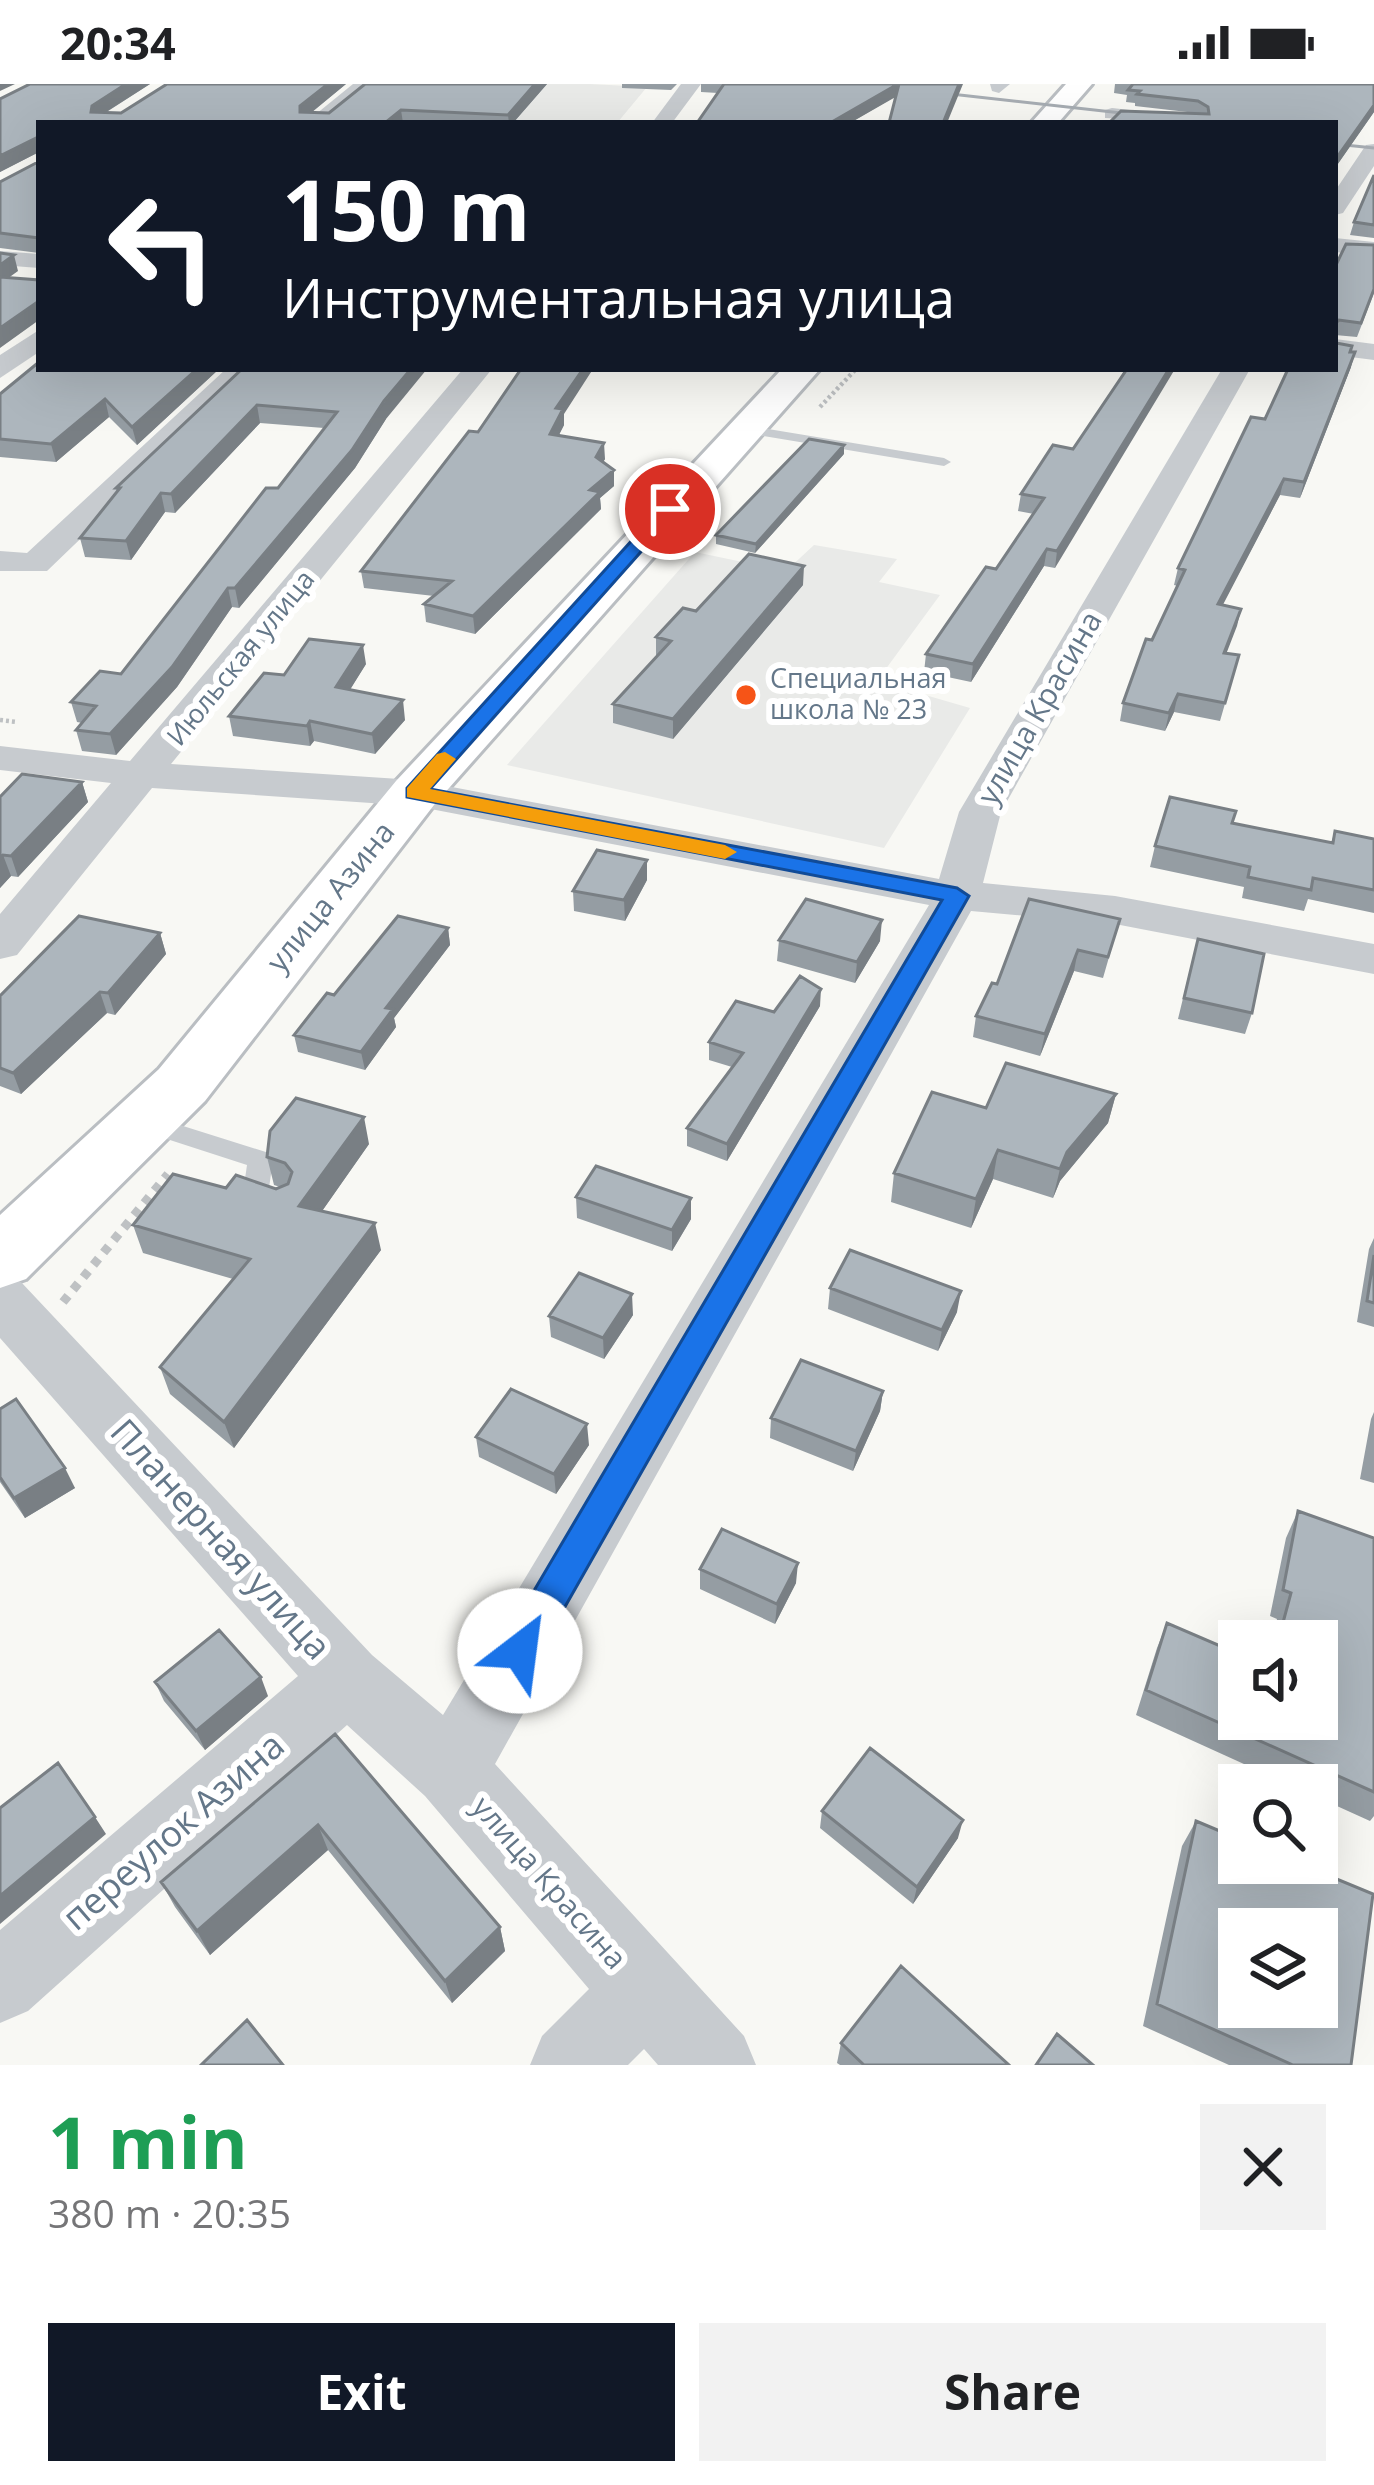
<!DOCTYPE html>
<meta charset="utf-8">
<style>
body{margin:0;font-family:"Open Sans",sans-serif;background:#f2f2f2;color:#202124;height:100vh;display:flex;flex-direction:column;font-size:45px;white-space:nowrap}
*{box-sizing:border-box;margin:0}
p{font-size:39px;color:#757577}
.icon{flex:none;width:66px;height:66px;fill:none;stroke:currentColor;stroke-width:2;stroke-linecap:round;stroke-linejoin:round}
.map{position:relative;height:1981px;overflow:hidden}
.details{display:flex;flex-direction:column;background:#fff;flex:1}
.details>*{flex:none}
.top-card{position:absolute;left:36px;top:36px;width:1302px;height:252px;border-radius:0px;box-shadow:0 12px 48px #0002;background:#111827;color:#fff;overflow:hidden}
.controls{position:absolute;left:1218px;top:1536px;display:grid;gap:24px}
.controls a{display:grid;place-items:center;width:120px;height:120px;border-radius:0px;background:#fff;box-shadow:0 12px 48px #0002;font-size:60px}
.pin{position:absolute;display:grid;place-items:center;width:102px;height:102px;color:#fff;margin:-51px;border:6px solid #fff;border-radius:50%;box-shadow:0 3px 12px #0007}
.me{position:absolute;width:132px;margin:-66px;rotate:30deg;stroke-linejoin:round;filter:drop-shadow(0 0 9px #0008)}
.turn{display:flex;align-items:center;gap:42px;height:252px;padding:0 48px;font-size:54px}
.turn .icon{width:156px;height:156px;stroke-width:2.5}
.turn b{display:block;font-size:84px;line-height:102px}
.round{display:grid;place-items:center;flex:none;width:126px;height:126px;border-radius:0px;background:#f2f2f2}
.overview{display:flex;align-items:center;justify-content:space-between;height:204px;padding:0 48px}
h1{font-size:72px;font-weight:700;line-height:90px;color:#1e9e55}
.button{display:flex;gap:24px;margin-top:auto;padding:24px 48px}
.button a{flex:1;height:138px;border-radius:0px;background:#111827;color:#fff;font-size:48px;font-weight:700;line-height:138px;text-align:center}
.button a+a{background:#f2f2f2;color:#202124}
.status{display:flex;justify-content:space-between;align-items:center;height:84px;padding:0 60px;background:#fff;direction:ltr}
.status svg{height:33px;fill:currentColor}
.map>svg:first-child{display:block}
.built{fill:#e9eae8}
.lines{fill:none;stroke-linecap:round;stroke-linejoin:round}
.primary-casing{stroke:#babec2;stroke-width:6}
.path-far1{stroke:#bec1c3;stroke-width:4.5;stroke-dasharray:3 3;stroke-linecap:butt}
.path{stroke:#bec1c3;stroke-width:9;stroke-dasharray:8 8;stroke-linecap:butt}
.lane{fill:#c7cbcf;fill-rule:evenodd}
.street{fill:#c7cbcf;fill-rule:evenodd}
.primary{fill:#fff;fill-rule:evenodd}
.tram{stroke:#a7adb3;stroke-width:3}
.wall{fill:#959da3}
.shaded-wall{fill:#797f84}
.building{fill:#adb6bd;stroke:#797f84;stroke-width:3;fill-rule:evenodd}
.route{fill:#1a73e8;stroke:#114b97;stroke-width:3}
.slow{fill:#f59e0b}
.poi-dot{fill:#f65417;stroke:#fff;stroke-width:4.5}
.labels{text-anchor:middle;stroke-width:12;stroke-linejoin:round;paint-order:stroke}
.far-street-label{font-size:27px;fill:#647789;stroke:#fff}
.far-poi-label{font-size:27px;fill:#647789;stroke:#fff;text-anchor:start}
.street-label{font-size:30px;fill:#647789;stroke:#fff}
.near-street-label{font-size:36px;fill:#647789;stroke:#fff}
</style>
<div class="status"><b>20:34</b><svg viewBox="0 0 49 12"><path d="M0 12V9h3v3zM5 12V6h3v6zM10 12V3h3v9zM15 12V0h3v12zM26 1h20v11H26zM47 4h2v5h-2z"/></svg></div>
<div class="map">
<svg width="1374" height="1981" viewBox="0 0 1374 1981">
<rect width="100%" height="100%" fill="#f8f8f4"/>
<path class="built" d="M 453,0 L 590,0 L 647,3 L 617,39 L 411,39 Z
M 814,461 L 897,475 L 879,498 L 940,511 L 877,597 L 970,624 L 884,764 L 507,681 L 695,468 L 786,487 Z"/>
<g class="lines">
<defs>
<path id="primary" d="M 1066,0 L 1092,0 L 1058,39 L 1031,39 Z
M 782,285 L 820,285 L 434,721 L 205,1017 L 26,1195 L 0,1204 L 0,1131 L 159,985 L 396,697 Z"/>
</defs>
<use href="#primary" class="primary-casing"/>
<path class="path-far1" d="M 820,323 L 856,285
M 0,636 L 17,638"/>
<path class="path" d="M 63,1218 L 168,1090"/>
<path class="lane" d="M 744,341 L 944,374 L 951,378 L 944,382 L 739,348 L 739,342 Z
M 145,1030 L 269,1069 L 273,1076 L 269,1104 L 284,1109 L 288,1116 L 284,1123 L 275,1126 L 247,1116 L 243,1109 L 247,1081 L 136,1045 L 133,1039 L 136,1033 Z"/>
<path class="street" d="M 353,0 L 375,0 L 328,39 L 305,39 Z
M 681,0 L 701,0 L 672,39 L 652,39 Z
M 990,0 L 1010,0 L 999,9 L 992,7 Z
M 1112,24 L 1193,33 L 1203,39 L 1105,34 L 1105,26 Z
M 1374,60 L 1374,82 L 1343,129 L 1335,131 L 1335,107 L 1366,61 Z
M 1335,154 L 1374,158 L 1374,172 L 1335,168 Z
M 0,167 L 39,170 L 39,184 L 0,181 Z
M 39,246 L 39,268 L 0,294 L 0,271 Z
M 1335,255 L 1374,260 L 1374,276 L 1335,271 Z
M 226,285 L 257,285 L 47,487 L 0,487 L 0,467 L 27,469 Z
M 463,285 L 492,285 L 171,680 L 415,696 L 939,795 L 959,728 L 1222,285 L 1250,285 L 1001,728 L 983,799 L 1115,812 L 1374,860 L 1374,890 L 1115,840 L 971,827 L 495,1680 L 744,1952 L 756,1981 L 658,1981 L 644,1965 L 628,1981 L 530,1981 L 542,1952 L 589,1905 L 425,1712 L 347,1641 L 28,1927 L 0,1939 L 0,1846 L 298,1592 L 0,1254 L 0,1191 L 21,1198 L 372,1571 L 443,1631 L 929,821 L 415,722 L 152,704 L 17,871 L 0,875 L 0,830 L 111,699 L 0,686 L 0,662 L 130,677 Z"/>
<use href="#primary" class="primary"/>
<path class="tram" d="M 924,7 L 1211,39
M 1335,60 L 1374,64"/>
</g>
<path class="wall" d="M 30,0 L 150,0 L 105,29 L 121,29 L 346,0 L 311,29 L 329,29 L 365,0 L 547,0 L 513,39 L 39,39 L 39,169 L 0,164 L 0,98 L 38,78 L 37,69 L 0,88 L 0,15 Z
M 622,0 L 677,0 L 671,6 L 622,4 Z
M 701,0 L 963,0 L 896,12 L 850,39 L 718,9 L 701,8 Z
M 1115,0 L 1374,0 L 1374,28 L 1335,84 L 1335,39 L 1196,29 L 1135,22 L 1135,19 L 1126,18 L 1127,11 L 1114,9 Z
M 1374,91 L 1374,154 L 1350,151 L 1354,138 Z
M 1335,183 L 1374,209 L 1357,253 L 1335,251 Z
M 1336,259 L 1350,268 L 1351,283 L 1300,414 L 1280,411 L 1222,521 L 1241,525 L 1226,569 L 1239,571 L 1220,637 L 1174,628 L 1165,647 L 1120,637 L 1123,619 L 1178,502 L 1174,501 L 1178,484 L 1265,335 Z
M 219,285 L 137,361 L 109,333 L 56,378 L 0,373 L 0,310 Z
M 242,285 L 386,335 L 355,384 L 239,524 L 232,523 L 177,603 L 116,671 L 82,667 L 76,646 L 82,639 L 77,638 L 71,618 L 121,590 L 278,404 L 324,344 L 260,339 L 175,429 L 165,428 L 131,476 L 85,473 L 80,454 L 117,408 L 116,404 Z
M 1127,285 L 1055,484 L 1044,482 L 971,598 L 924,588 L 926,570 L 996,485 L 1034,430 L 1018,427 L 1021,410 L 1073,365 Z
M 564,330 L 564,341 L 559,351 L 605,375 L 603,378 L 614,402 L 600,414 L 601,425 L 475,550 L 426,538 L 424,520 L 434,512 L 364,504 L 361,487 L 478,348 Z
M 844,370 L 755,469 L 716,460 L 716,451 Z
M 803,501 L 673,655 L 613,639 L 613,620 L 656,573 L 656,553 L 696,527 Z
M 366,580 L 350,605 L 405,636 L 375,670 L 314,657 L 310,662 L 233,652 L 229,632 L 284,591 Z
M 82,698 L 88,718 L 18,793 L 11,792 L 0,804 L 0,713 Z
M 1232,739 L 1331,759 L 1335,747 L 1374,755 L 1374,829 L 1308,815 L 1304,827 L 1242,814 L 1244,803 L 1150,783 L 1155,762 Z
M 647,796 L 625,837 L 574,827 L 573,807 Z
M 1120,835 L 1103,894 L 1074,887 L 1040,972 L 973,953 L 976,932 L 997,900 Z
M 448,844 L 450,861 L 394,934 L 396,943 L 365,986 L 298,968 L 294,951 L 334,911 Z
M 160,849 L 166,870 L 115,931 L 107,929 L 21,1010 L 0,1002 L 0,912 Z
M 779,856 L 880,857 L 855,899 L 777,877 Z
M 1192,877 L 1252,929 L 1245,950 L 1178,935 Z
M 820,922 L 727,1077 L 687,1062 L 687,1044 L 732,983 L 709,976 L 709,958 L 774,928 Z
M 1116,1010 L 1108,1039 L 1060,1097 L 1053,1114 L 993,1095 L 971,1144 L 891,1118 L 894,1089 L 986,1024 Z
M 369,1060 L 322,1127 L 381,1166 L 234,1364 L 170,1310 L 160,1283 L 233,1195 L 143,1169 L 133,1141 L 280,1103 L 274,1101 L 267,1073 Z
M 576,1113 L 691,1135 L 672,1167 L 577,1134 Z
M 1374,1154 L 1374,1243 L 1357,1238 L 1369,1165 Z
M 830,1204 L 957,1228 L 938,1267 L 828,1225 Z
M 633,1231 L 604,1275 L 551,1253 L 549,1232 Z
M 883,1307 L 880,1327 L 853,1387 L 770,1354 L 771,1334 Z
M 0,1325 L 75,1404 L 25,1434 L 0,1398 Z
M 1374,1328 L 1374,1399 L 1360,1395 L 1371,1335 Z
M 476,1353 L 589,1361 L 556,1410 L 479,1373 Z
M 1298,1427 L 1374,1454 L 1374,1732 L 1370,1737 L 1317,1713 L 1317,1701 L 1290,1701 L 1136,1631 L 1157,1564 L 1167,1539 L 1239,1635 L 1317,1557 L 1272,1557 L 1277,1535 L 1270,1532 L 1286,1454 Z
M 700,1485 L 796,1499 L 775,1540 L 700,1505 Z
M 155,1598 L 268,1612 L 205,1666 L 164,1617 Z
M 335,1650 L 500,1843 L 505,1867 L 452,1919 L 328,1766 L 210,1871 L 175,1823 L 161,1798 Z
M 822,1727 L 958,1754 L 913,1820 L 820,1744 Z
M 1196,1737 L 1351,1981 L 1229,1981 L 1143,1942 L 1182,1762 Z
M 841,1959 L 1009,1981 L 840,1981 L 837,1979 Z"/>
<path class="shaded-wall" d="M 0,0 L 15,0 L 0,7 Z
M 126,0 L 150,0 L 95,35 L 91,28 L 92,22 Z
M 328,0 L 346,0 L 302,36 L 301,39 L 300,22 Z
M 535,0 L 547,0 L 513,39 L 509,39 L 508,31 Z
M 899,0 L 899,11 L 850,39 L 830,39 Z
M 959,0 L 963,0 L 947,39 L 943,39 Z
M 1374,21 L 1374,28 L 1335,84 L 1335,76 Z
M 401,26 L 403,39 L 385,39 Z
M 36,54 L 39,68 L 0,88 L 0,72 Z
M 14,171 L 18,187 L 0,200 L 0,181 Z
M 39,217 L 39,236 L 0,264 L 0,244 Z
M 1355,268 L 1351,283 L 1300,414 L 1304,398 Z
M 197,285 L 219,285 L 137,361 L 132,343 Z
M 411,285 L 427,285 L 386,335 L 355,384 L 239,524 L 235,504 Z
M 583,285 L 593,285 L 564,330 L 564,341 L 551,366 L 550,350 L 556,324 Z
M 1169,285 L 1175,285 L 1055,484 L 1057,467 Z
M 105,315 L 109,333 L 56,378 L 51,360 Z
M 257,321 L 260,339 L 175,429 L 171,410 Z
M 604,359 L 605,375 L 597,389 L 596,373 Z
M 844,361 L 844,370 L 755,469 L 756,460 Z
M 614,386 L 614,402 L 600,414 L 601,425 L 475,550 L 473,532 L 590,406 Z
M 1284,395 L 1280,411 L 1214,538 L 1218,520 Z
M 161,409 L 165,428 L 131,476 L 126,457 Z
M 1047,465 L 1044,482 L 971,598 L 973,580 Z
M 804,482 L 803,501 L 673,655 L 673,635 Z
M 228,504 L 232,523 L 177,603 L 116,671 L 110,650 Z
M 1241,525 L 1237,542 L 1220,586 L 1224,569 Z
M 363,561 L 366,580 L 340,622 L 336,603 Z
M 1178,610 L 1174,628 L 1165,647 L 1169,629 Z
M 403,616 L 405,636 L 375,670 L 372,650 Z
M 310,637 L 314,657 L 310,662 L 307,642 Z
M 82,698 L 88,718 L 18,793 L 11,772 Z
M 3,771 L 11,792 L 0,804 L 0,775 Z
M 647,776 L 647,796 L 625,837 L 624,816 Z
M 882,836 L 880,857 L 855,899 L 857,878 Z
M 448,844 L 450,861 L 394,934 L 396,943 L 365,986 L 361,968 L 386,924 Z
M 160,849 L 166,870 L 115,931 L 108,909 Z
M 1078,866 L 1074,887 L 1040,972 L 1045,950 Z
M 821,905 L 820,922 L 727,1077 L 727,1060 Z
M 100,908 L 107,929 L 21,1010 L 13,989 Z
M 1116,1010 L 1108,1039 L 1060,1097 L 1053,1114 L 1060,1085 L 1067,1068 Z
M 364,1033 L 369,1060 L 306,1150 L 299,1122 Z
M 998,1066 L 993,1095 L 971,1144 L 976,1115 Z
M 691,1114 L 691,1135 L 672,1167 L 672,1146 Z
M 375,1139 L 381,1166 L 234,1364 L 224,1338 Z
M 961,1207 L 957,1228 L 938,1267 L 942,1246 Z
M 632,1210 L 633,1231 L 604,1275 L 603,1254 Z
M 883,1307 L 880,1327 L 853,1387 L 856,1367 Z
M 587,1340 L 589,1361 L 556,1410 L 554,1390 Z
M 65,1384 L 75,1404 L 25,1434 L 14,1414 Z
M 798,1479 L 796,1499 L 775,1540 L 777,1520 Z
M 261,1593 L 268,1612 L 205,1666 L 196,1647 Z
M 95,1733 L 106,1750 L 0,1840 L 0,1812 Z
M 963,1736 L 958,1754 L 913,1820 L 917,1803 Z
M 318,1741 L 328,1766 L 210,1871 L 197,1847 Z
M 500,1843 L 505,1867 L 452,1919 L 445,1897 Z"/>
<path class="building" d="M 30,0 L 126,0 L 92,22 L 91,28 L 121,29 L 167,0 L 328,0 L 300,22 L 300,28 L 329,29 L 365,0 L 535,0 L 508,31 L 401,26 L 385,39 L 39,39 L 39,154 L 0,149 L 0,98 L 38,78 L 36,54 L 0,72 L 0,15 Z
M 724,0 L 898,0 L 830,39 L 697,39 Z
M 899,0 L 959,0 L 943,39 L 889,39 Z
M 1133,0 L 1374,0 L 1374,21 L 1335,76 L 1335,39 L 1109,39 L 1121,27 L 1209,30 L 1208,23 L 1198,17 L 1137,10 L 1140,7 L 1128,6 Z
M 1374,91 L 1374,141 L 1354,138 Z
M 1346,160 L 1374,161 L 1374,205 L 1361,239 L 1339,236 L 1335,240 L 1335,183 Z
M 0,169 L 14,171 L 0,181 Z
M 0,193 L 39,196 L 39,217 L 0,244 Z
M 1335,251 L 1336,259 L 1352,262 L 1350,268 L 1355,268 L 1304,398 L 1284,395 L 1218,520 L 1241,525 L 1224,569 L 1239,571 L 1225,619 L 1178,610 L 1169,629 L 1123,619 L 1146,555 L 1152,556 L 1185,486 L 1178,484 L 1251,333 L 1265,335 L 1288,285 L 1335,285 Z
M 39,278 L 39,285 L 197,285 L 132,343 L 105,315 L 51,360 L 0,355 L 0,310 Z
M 242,285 L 411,285 L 384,317 L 352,366 L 235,504 L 228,504 L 172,583 L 110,650 L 76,646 L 96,622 L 71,618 L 100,587 L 121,590 L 266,404 L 278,404 L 337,328 L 257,321 L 171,410 L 161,409 L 126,457 L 80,454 L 120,404 L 116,404 Z
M 521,285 L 583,285 L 556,324 L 563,325 L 550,350 L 604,359 L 596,373 L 614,386 L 590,406 L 600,408 L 473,532 L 424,520 L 452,497 L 361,487 L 469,347 L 478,348 Z
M 1127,285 L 1169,285 L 1057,467 L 1047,465 L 973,580 L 926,570 L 986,483 L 996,485 L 1044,414 L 1021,410 L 1053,361 L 1073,365 Z
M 809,355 L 844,361 L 756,460 L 716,451 Z
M 749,470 L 804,482 L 673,635 L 613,620 L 671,557 L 656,553 L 683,524 L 696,527 Z
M 309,555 L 363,561 L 336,603 L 403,616 L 372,650 L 310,637 L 307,642 L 229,632 L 264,589 L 284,591 Z
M 22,690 L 82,698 L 11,772 L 3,771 L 0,775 L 0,713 Z
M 1170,713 L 1236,727 L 1232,739 L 1333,759 L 1335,747 L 1374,755 L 1374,806 L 1313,794 L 1311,806 L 1248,793 L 1250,783 L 1155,762 Z
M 597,766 L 647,776 L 624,816 L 573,807 Z
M 806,815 L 882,836 L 857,878 L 779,856 Z
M 1029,815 L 1120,835 L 1108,873 L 1078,866 L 1045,950 L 976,932 L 992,899 L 997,900 Z
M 79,832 L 160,849 L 108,909 L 100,908 L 13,989 L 0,984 L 0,912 Z
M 398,832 L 448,844 L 386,924 L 393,925 L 361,968 L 294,951 L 327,909 L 334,911 Z
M 1198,855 L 1264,870 L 1252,929 L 1184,914 Z
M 800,892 L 821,905 L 727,1060 L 687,1044 L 743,969 L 709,958 L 736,917 L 774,928 Z
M 1006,979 L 1116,1010 L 1067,1068 L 1060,1085 L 998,1066 L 976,1115 L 894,1089 L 932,1008 L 986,1024 Z
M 296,1014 L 364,1033 L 299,1122 L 375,1139 L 224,1338 L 160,1283 L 250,1175 L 133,1141 L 173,1090 L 226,1104 L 236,1091 L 276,1105 L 288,1100 L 292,1088 L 285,1079 L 267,1073 L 270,1047 Z
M 596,1082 L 691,1114 L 672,1146 L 576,1113 Z
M 850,1166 L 961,1207 L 942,1246 L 830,1204 Z
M 1374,1171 L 1374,1219 L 1367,1217 Z
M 579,1189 L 632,1210 L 603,1254 L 549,1232 Z
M 801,1276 L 883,1307 L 856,1367 L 771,1334 Z
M 511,1305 L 587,1340 L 554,1390 L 476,1353 Z
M 16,1315 L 65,1384 L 14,1414 L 0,1393 L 0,1325 Z
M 1298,1427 L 1374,1454 L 1374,1708 L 1146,1606 L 1167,1539 L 1239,1570 L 1239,1635 L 1317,1635 L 1317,1557 L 1278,1557 L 1291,1509 L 1283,1506 Z
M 722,1445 L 798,1479 L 777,1520 L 700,1485 Z
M 219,1546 L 261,1593 L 196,1647 L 155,1598 Z
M 335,1650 L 500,1843 L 445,1897 L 318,1741 L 197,1847 L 161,1798 Z
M 870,1664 L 963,1736 L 917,1803 L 822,1727 Z
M 58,1679 L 95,1733 L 0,1812 L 0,1724 Z
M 1196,1737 L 1239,1755 L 1239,1779 L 1298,1779 L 1373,1810 L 1351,1981 L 1293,1981 L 1157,1920 ZM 1239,1845 L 1317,1845 L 1317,1923 L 1239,1923 Z
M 901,1882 L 1009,1981 L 864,1981 L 841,1959 Z
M 247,1936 L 283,1981 L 201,1981 Z
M 1057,1950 L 1093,1981 L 1036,1981 Z"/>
<path class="route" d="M 664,421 L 679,425 L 430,705 L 957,804 L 969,812 L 533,1579 L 520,1584 L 506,1579 L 501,1567 L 506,1554 L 942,816 L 407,713 L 407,704 Z"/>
<path class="slow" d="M 445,668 L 456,675 L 430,705 L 725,761 L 737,768 L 725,775 L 407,713 L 407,704 L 437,670 Z"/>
<circle class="poi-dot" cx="746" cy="611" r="12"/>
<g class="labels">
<g class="far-street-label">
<text transform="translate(241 574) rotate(-51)" y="9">Июльская улица</text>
</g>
<g class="far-poi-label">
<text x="770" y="604">Специальная<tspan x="770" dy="31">школа № 23</tspan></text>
</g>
<g class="street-label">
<text transform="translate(1040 624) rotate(-60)" y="10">улица Красина</text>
<text transform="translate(331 813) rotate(-51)" y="10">улица Азина</text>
<text transform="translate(549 1799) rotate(49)" y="10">улица Красина</text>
</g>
<g class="near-street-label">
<text transform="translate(221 1455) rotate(48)" y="13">Планерная улица</text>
<text transform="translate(173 1747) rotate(-41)" y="13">переулок Азина</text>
</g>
</g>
</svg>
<div class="controls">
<a><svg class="icon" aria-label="sound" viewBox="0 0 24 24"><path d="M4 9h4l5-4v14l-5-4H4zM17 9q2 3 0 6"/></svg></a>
<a><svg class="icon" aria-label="search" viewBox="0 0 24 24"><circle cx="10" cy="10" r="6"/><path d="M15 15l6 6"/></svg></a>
<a><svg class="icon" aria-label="layers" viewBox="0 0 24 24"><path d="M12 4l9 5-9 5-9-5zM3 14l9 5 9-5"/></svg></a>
</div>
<div class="pin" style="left:670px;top:425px;background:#d93025"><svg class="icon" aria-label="arrive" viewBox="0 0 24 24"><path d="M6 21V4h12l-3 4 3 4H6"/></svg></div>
<svg class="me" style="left:520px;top:1567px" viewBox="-20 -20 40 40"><circle r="19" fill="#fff"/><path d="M0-13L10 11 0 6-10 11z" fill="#1a73e8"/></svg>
<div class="top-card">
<div class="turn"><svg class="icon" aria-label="left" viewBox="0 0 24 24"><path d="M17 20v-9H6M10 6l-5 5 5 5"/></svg><div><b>150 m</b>Инструментальная улица</div></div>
</div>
</div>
<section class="details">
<div class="overview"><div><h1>1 min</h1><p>380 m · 20:35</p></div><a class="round"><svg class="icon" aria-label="close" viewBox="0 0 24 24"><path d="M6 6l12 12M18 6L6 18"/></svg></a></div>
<div class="button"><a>Exit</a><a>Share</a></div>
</section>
